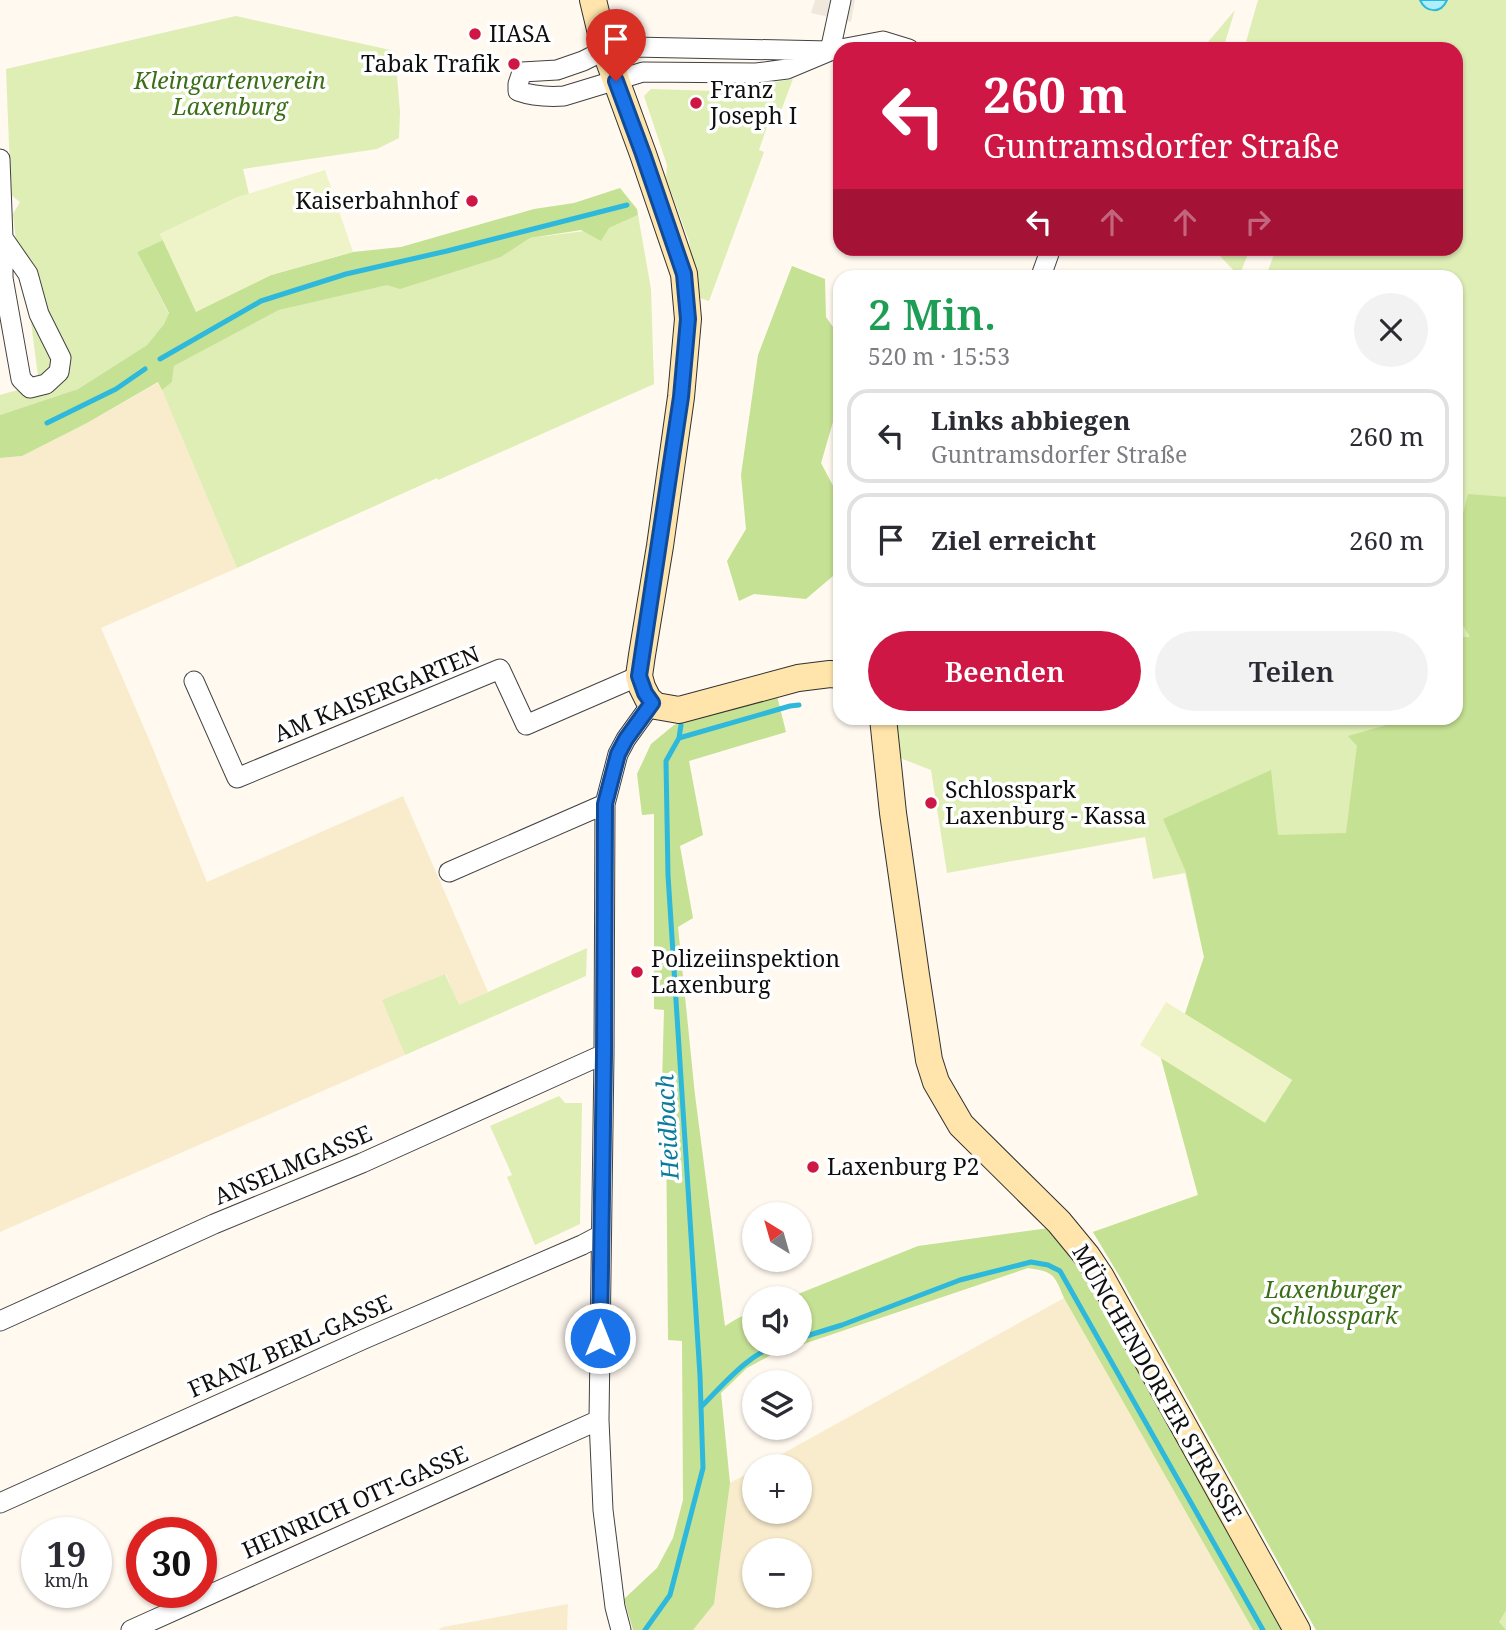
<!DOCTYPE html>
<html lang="de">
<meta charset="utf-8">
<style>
body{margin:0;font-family:"Noto Serif",serif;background:#f2f2f3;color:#2b2b33;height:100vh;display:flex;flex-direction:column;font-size:26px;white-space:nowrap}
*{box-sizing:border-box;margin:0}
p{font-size:23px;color:#7c7c81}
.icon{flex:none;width:38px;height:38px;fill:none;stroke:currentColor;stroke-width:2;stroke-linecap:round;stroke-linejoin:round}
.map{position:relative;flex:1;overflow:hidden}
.sheet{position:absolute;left:833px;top:270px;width:630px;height:455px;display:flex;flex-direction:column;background:#fff;border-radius:21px;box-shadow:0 2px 5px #0004}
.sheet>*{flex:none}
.guide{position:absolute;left:833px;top:42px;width:630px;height:214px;border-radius:21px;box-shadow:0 2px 5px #0004;background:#ce1744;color:#fff;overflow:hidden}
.needle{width:46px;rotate:323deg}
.controls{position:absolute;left:742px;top:1202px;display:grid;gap:14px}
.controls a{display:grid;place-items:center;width:70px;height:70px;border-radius:50%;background:#fff;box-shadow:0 2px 5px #0004;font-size:35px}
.speed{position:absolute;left:21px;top:1517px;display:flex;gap:14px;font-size:35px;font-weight:700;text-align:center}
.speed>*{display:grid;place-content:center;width:91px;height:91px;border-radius:50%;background:#fff;box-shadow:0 2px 5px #0004;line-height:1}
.speed small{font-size:18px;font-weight:400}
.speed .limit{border:10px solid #d22;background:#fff;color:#111}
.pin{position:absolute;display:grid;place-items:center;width:60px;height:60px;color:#fff;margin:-72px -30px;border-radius:50% 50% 50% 0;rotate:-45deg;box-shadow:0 0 7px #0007}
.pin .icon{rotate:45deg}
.me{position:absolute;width:77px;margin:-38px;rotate:0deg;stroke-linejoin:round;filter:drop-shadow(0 0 5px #0008)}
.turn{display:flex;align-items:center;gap:24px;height:147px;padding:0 35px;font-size:32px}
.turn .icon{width:91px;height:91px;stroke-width:2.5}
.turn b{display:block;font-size:49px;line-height:60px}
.lanes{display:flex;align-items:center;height:66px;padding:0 35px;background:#0003;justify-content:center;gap:35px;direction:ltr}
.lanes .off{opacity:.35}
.round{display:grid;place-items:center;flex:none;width:74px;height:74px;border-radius:37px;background:#f2f2f3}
.head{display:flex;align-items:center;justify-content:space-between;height:119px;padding:0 35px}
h1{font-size:42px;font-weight:600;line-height:52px;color:#1e9e55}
.cta{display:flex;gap:14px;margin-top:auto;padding:14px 35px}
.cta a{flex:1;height:80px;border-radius:42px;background:#ce1744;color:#fff;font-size:28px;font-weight:600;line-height:80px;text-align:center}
.cta a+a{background:#f2f2f3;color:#2b2b33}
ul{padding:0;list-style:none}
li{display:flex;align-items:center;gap:21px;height:94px;margin:0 14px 10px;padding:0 21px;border:4px solid #e1e1e2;border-radius:21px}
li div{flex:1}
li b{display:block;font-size:26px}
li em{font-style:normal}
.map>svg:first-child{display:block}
.farmland{fill:#f9eccd;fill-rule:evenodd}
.green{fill:#deeeb5}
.forest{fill:#c5e193}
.pitch{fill:#eef4c8}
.plaza{fill:#f1e8dd}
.water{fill:#afeffc;stroke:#2eb8db;stroke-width:2}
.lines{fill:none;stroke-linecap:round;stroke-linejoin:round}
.stream{stroke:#2eb8db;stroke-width:5}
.minor-casing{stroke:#424242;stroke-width:21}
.secondary-casing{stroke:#313131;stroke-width:28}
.minor{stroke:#fff;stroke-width:19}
.secondary{stroke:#ffe5ab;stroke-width:26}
.route-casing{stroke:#114b97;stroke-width:18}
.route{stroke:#1a73e8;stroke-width:12}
.poi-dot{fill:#ce1744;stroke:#fff;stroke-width:2.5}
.labels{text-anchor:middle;stroke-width:7;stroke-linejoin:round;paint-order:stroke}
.poi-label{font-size:23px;fill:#0f0f0f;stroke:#fff;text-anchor:start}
.park-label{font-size:23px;font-style:italic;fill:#3a6e17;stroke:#fff}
.street-label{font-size:23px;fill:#0f0f0f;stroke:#fff}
.water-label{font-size:24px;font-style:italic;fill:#0b7b9e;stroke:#fff}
</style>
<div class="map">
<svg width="1506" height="1630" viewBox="0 0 1506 1630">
<rect width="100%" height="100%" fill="#fff9f0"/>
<path class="farmland" d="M 159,382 L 237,568 L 101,628 L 151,744 L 207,882 L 403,796 L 488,992 L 458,1006 L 446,974 L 383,1000 L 405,1055 L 0,1232 L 0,458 L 22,456 L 87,423 Z
M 1064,1298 L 1253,1630 L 693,1630 L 714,1604 L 730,1483 L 754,1470 L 754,1512 L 800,1512 L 800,1466 L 760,1466 ZM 754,1550 L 800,1550 L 800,1596 L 754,1596 Z
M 568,1604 L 567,1630 L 438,1630 L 443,1627 Z"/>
<path class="green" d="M 1258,0 L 1506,0 L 1506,1630 L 1316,1630 L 1120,1277 L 1093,1232 L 1198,1195 L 1161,1058 L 1265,1122 L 1292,1080 L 1185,1014 L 1204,957 L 1185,873 L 1153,879 L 1145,837 L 947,873 L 931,770 L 900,758 L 897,718 L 1456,718 L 1456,276 L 1266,276 L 1276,249 L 1456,248 L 1456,49 L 1244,49 Z
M 1235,10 L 1223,49 L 1202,49 Z
M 236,16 L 395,51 L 400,112 L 399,138 L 377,149 L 243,169 L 249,194 L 238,197 L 160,234 L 163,240 L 137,252 L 169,314 L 164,324 L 147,345 L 78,389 L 0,415 L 0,395 L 39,384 L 27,291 L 19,268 L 13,214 L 20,202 L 11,195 L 6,69 Z
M 793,79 L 776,124 L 769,121 L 759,150 L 764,152 L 709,301 L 697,297 L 689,241 L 666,178 L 667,165 L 644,96 L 651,89 L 717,91 Z
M 638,215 L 651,289 L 654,384 L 438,480 L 437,478 L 237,568 L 162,390 L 172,382 L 174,366 L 279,310 L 501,257 L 530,238 L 609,228 Z
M 1222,248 L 1250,249 L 1239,276 L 1219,255 Z
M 587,948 L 586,976 L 405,1055 L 382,1000 L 445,974 L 459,1005 Z
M 559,1096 L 565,1103 L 582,1103 L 580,1224 L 535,1245 L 507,1177 L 512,1175 L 490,1126 Z"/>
<path class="forest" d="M 620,188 L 637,209 L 638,215 L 609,228 L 601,241 L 581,230 L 530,238 L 501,257 L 400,289 L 387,285 L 279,310 L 174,366 L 172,382 L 162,390 L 158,382 L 87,423 L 22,456 L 0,458 L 0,415 L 78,389 L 147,345 L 164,324 L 169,313 L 137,252 L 163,240 L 196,311 L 271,275 L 353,252 L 401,247 L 534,209 L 574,203 Z
M 792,266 L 825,279 L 826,317 L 840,337 L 840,398 L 821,463 L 840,499 L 840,570 L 806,599 L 754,594 L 739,601 L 727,561 L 746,529 L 741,475 L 758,355 Z
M 1468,494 L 1506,497 L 1506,1610 L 1499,1622 L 1506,1630 L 1316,1630 L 1120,1277 L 1093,1232 L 1198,1195 L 1161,1058 L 1265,1122 L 1292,1080 L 1185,1014 L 1204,957 L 1186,872 L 1163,819 L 1271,770 L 1278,835 L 1346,833 L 1357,746 L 1348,736 L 1411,718 L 1456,718 L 1456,637 L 1470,637 L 1456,614 L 1456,541 Z
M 777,696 L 786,732 L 689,761 L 703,835 L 680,846 L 693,918 L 678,927 L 695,1095 L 725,1326 L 738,1318 L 754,1312 L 754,1344 L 800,1344 L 800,1298 L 788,1298 L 918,1246 L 1049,1228 L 1085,1276 L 1282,1630 L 1253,1630 L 1064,1298 C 1054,1274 1054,1272 1028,1268 L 771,1355 L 747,1368 L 721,1393 L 730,1483 L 714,1604 L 693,1630 L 633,1630 L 624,1599 L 657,1568 L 673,1538 L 683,1500 L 682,1341 L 668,1340 L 666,1121 L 661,1120 L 664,1010 L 654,1009 L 654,814 L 642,815 L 637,774 L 651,744 L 674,725 L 689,719 Z"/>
<path class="pitch" d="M 325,170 L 353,252 L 271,275 L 196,312 L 160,234 L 238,197 Z
M 1166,1002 L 1292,1080 L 1265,1123 L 1140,1045 Z"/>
<path class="plaza" d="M 815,0 L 855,0 L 851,22 L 811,13 Z"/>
<path class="water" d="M 1420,0 L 1447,0 C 1441,14 1426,13 1420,0 Z"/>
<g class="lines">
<path class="stream" d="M 160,359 L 261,301 L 346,274 L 447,251 L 627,205
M 47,423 L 116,389 L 145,369
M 679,738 L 681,725
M 800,1338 L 842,1325 L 960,1280 L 1031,1262 L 1048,1265 L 1060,1271 L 1263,1630
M 701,1407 C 724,1384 748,1354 780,1344
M 645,1630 L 670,1595 L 703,1468 L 700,1376 L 668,875 L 666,761 L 679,738 L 790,706 L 799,705"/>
<defs>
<path id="minor" d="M 830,51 L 787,69 L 756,73 L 643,72 L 564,96 C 549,97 532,96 518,91 L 518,84 L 522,72 L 557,70 L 583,61 L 605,50 L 633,47 L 830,51 L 883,41 L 909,49
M 830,51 L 841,0
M 0,159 L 3,238 L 3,278 L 21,379 L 30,388 L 46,384 L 59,372 L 61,358 L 39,314 L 28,274 L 3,238
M 1041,276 L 1051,248
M 194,681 L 237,778 L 500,669 L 526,725 L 639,676
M 449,872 L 605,804
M 0,1321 L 214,1224 L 362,1163 L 604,1054
M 0,1503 L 364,1339 L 582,1245 L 601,1235
M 131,1630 L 599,1420
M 621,1630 L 615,1607 L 603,1510 L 599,1420 L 604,1054 L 605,804 L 618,754 L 626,739 L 652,703"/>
<path id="secondary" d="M 593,0 L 605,50 L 643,154 L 684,274 L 688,319 L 681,397 L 660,546 L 642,655 L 639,676 L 642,687 L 648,699 L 656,706 L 679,710 L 798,678 L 830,674 L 840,675
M 883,718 L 893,813 L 916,975 L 929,1060 L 936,1082 L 961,1125 L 1059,1222 L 1087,1256 L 1101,1277 L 1297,1630"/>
</defs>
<use href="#minor" class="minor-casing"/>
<use href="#secondary" class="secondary-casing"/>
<use href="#minor" class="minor"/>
<use href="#secondary" class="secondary"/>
</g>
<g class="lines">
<defs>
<path id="route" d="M 600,1338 L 604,1054 L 605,804 L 618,754 L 626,739 L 652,703 L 645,693 L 639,676 L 681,397 L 688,319 L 684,274 L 643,154 L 616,81"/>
</defs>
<use href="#route" class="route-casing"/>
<use href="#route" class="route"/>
</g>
<g class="poi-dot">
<circle cx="475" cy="34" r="7"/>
<circle cx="514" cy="64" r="7"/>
<circle cx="696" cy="103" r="7"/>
<circle cx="472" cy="201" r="7"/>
<circle cx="931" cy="803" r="7"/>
<circle cx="637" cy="972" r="7"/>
<circle cx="813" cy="1167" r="7"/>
</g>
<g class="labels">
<g class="poi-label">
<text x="489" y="42">IIASA</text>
<text x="500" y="72" text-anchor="end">Tabak Trafik</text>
<text x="710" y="98">Franz<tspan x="710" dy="26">Joseph I</tspan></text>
<text x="458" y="209" text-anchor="end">Kaiserbahnhof</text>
<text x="945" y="798">Schlosspark<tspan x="945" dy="26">Laxenburg - Kassa</tspan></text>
<text x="651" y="967">Polizeiinspektion<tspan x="651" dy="26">Laxenburg</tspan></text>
<text x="827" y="1175">Laxenburg P2</text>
</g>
<g class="park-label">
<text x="230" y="89">Kleingartenverein<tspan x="230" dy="26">Laxenburg</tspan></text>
<text x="1333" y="1298">Laxenburger<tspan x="1333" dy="26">Schlosspark</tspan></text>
</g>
<g class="street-label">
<text transform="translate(377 694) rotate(-22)" y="8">AM KAISERGARTEN</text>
<text transform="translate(293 1165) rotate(-23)" y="8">ANSELMGASSE</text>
<text transform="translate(290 1346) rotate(-24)" y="8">FRANZ BERL-GASSE</text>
<text transform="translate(1157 1383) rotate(60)" y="8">MÜNCHENDORFER STRASSE</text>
<text transform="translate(355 1502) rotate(-24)" y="8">HEINRICH OTT-GASSE</text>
</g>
<g class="water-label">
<text transform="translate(668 1127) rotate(-93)" y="8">Heidbach</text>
</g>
</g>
</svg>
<div class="controls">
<a><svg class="needle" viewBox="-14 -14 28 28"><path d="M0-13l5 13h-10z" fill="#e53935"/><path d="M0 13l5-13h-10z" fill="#7c7c81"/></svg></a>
<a><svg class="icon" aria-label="sound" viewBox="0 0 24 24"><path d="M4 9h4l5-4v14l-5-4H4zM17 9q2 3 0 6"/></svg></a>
<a><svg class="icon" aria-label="layers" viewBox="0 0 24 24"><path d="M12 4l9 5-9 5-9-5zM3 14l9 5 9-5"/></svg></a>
<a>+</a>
<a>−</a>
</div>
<div class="speed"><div>19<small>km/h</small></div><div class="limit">30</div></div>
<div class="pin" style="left:616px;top:81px;background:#d93025"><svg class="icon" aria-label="arrive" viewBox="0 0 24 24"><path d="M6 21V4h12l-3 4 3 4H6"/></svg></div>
<svg class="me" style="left:600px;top:1338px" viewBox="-20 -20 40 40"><circle r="17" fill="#1a73e8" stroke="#fff" stroke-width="3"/><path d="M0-11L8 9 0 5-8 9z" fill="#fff"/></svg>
<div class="guide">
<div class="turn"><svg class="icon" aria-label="left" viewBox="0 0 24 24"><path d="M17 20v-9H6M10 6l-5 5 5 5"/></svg><div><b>260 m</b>Guntramsdorfer Straße</div></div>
<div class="lanes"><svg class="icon" aria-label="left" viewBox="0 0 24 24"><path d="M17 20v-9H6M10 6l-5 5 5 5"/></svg><svg class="icon off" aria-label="ahead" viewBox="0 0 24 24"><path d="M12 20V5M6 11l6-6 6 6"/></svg><svg class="icon off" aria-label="ahead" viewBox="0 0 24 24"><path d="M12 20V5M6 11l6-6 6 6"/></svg><svg class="icon off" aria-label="right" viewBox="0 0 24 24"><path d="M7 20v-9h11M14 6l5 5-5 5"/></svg></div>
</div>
<section class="sheet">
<div class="head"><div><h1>2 Min.</h1><p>520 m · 15:53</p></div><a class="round"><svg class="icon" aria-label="close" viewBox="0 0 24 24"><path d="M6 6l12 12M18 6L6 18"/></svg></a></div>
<ul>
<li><svg class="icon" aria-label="left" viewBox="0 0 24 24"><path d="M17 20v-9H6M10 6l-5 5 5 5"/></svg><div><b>Links abbiegen</b><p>Guntramsdorfer Straße</p></div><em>260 m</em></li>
<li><svg class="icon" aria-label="arrive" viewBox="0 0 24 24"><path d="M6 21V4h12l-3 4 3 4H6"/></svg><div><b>Ziel erreicht</b></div><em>260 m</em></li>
</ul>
<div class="cta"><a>Beenden</a><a>Teilen</a></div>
</section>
</div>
